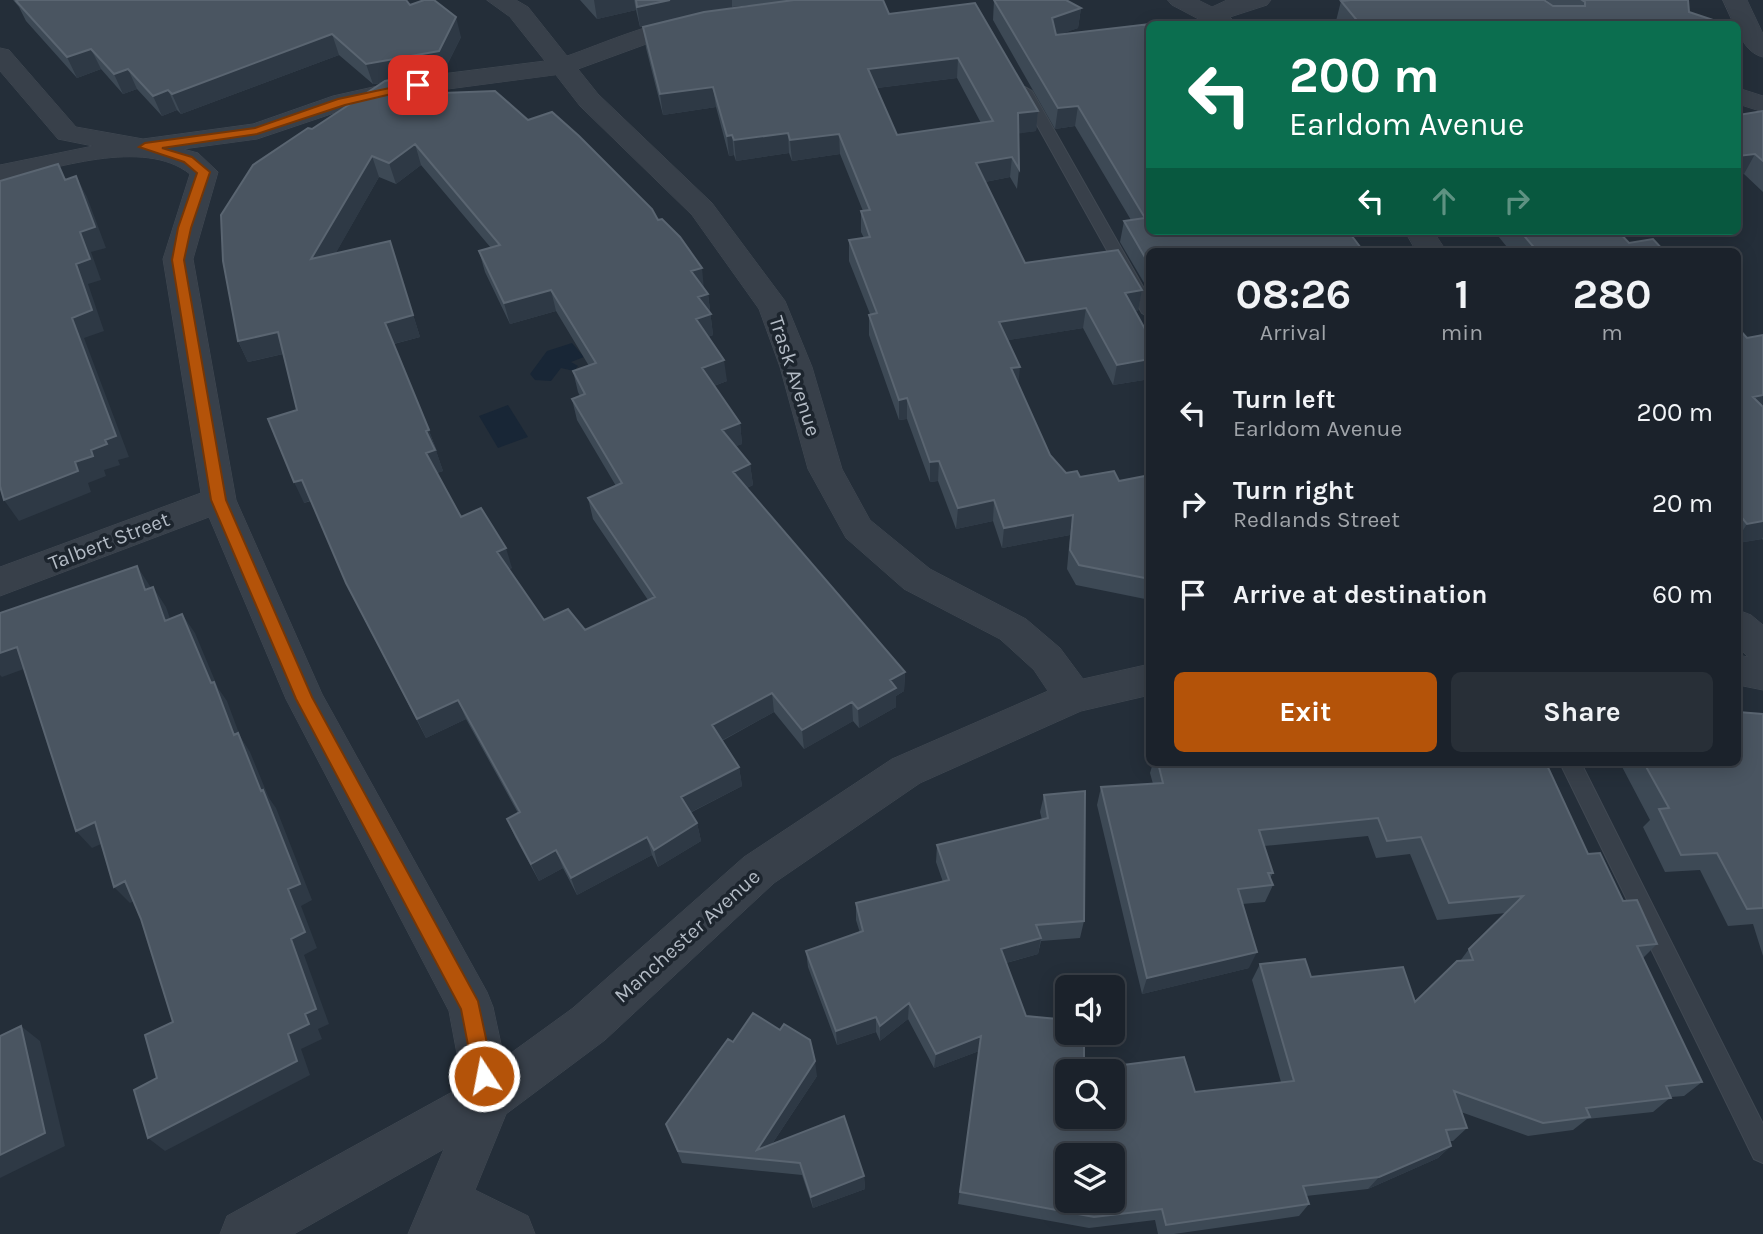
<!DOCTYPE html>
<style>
body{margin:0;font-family:Karla,sans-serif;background:#282f37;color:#f1f3f6;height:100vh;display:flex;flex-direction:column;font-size:26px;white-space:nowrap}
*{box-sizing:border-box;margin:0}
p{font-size:23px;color:#a0a4a9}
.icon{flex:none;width:38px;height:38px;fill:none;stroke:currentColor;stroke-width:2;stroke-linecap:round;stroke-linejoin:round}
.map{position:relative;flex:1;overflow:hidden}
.side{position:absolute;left:1146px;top:248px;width:595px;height:518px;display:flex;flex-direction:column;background:#1b222b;border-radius:10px;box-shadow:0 4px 18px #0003,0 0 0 2px #393f47}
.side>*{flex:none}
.top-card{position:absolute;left:1146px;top:21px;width:595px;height:214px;border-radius:10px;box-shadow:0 4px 18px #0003,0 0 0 2px #393f47;background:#0b6e4f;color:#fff;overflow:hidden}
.fabs{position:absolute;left:1055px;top:975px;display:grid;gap:14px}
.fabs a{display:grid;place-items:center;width:70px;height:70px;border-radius:10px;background:#1b222b;box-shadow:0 4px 18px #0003,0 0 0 2px #393f47;font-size:35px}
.pin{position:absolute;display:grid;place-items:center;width:60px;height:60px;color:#fff;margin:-30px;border-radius:14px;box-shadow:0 4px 10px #0006}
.me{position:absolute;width:77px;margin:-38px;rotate:349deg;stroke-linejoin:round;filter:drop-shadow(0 0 5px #0008)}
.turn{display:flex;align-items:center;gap:24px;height:147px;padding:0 28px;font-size:32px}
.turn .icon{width:91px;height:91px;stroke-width:2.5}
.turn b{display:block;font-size:49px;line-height:60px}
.lanes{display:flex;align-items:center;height:66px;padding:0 28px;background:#0003;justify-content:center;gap:35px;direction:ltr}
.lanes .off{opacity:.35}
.eta{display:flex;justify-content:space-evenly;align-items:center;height:119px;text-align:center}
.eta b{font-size:42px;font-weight:700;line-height:49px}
.action{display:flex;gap:14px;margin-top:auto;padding:14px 28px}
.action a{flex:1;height:80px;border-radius:10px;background:#b45309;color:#fff;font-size:28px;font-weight:700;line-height:80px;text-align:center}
.action a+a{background:#282f37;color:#f1f3f6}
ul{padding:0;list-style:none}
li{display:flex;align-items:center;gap:21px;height:91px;padding:0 28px}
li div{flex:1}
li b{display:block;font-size:26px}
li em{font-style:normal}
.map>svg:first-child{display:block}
.water{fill:#182636}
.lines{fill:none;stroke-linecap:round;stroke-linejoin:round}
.lane-casing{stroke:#414953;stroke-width:2}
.street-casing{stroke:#414953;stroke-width:1}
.lane{fill:#38404a;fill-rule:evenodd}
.street{fill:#38404a;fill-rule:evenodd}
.wall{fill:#3d4955;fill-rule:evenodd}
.shaded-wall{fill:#2e3945}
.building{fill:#4a5561;stroke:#5a6571;stroke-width:2;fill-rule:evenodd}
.route{fill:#b45309;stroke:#753606;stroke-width:2}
.labels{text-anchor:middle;stroke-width:7;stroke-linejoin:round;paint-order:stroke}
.street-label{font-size:21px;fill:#b3bbc5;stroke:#1d252e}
</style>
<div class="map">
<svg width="1763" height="1234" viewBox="0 0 1763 1234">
<rect width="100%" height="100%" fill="#242e39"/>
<path class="water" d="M 572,343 L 584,357 L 571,362 L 578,366 L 574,371 L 561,368 L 551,381 L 535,380 L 530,374 L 547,351 Z
M 508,405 L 528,437 L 498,448 L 479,416 Z"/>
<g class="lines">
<defs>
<path id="lane" d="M 1025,87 L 1032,91 L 1150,299 L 1150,318 L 1142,313 L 1018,91 Z
M 1560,763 L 1581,763 L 1763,1124 L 1763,1163 L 1754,1159 Z"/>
<path id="street" d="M 487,0 L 516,0 L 528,7 L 567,56 C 597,46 673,12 702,19 L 705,24 L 702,29 L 660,39 L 578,69 L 598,94 L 712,203 L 785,301 L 812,367 L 842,469 L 870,520 L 930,569 L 1026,619 L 1060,648 L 1083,679 L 1150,664 L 1150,695 L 1081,711 L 920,783 L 774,883 L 605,1040 L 506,1114 L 475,1190 L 528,1216 L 535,1234 L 408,1234 L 444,1149 L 294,1234 L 220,1234 L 227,1216 L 463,1086 L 449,1011 L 286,699 L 209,517 L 0,596 L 0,567 L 201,493 L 163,259 L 190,174 C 144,137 53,169 0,181 L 0,165 L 93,146 L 58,139 L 0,71 L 0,48 L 9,50 L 76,127 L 143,139 L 253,124 L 333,96 L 418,77 L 545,61 L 510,17 ZM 556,75 L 580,106 L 692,215 L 759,309 L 780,367 L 808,469 L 846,538 L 904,589 L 1000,639 L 1034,670 L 1048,691 L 892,759 L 744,857 L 573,1008 L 504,1058 L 493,1007 L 487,992 L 322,694 L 236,500 L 193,259 L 218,172 L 198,153 L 183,149 L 257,139 L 349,108 L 418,93 Z
M 1168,0 L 1198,0 L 1212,7 L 1227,0 L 1271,0 L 1267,5 L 1230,17 L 1237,24 L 1208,24 L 1172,5 Z
M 1723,0 L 1747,0 L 1763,34 L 1763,57 C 1749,54 1738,38 1738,24 L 1734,24 Z
M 1738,88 L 1763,96 L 1763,112 L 1738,104 Z
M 1405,231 L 1433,231 L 1447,252 L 1417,252 Z
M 1738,610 L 1751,615 L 1763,625 L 1763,690 L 1738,685 L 1738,655 L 1748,657 L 1738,647 Z"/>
</defs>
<use href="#lane" class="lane-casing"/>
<use href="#street" class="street-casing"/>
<use href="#lane" class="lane"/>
<use href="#street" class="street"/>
</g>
<path class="wall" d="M 13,0 L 406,0 L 410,5 L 461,37 L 444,71 L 427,74 L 433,94 L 528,120 L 658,220 L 708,294 L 713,335 L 708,337 L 727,381 L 714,386 L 740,423 L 742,444 L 736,446 L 750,464 L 753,485 L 747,488 L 905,672 L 904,691 L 896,696 L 896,707 L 859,728 L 853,721 L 804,749 L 774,712 L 722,741 L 739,767 L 742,786 L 690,813 L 697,823 L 701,841 L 658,867 L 652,855 L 577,895 L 563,868 L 539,881 L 515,837 L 507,819 L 518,813 L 466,719 L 426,738 L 356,603 L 311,501 L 304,503 L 297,410 L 283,354 L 248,362 L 238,341 L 312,129 L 382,83 L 373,84 L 339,55 L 181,114 L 177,110 L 162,116 L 137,89 L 123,94 L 101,69 L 77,78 L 26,21 L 19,7 ZM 421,165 L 491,248 L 479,251 L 485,272 L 510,324 L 556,311 L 589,366 L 573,371 L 578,392 L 580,396 L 572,399 L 577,420 L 616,486 L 588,498 L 593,519 L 648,600 L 585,630 L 544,620 L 509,569 L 512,568 L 461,517 L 437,473 L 443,471 L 436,451 L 437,451 L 394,344 L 420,337 L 390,241 L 335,254 L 379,177 L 396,184 Z
M 580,0 L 883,0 L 889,14 L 1038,111 L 1036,131 L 1018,133 L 1019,169 L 1017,189 L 1010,177 L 985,182 L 1025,263 L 1142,290 L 1138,311 L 1135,311 L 1150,338 L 1150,379 L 1113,385 L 1083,328 L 1008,340 L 1018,383 L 1050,455 L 1066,473 L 1080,477 L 1119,481 L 1150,475 L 1150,600 L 1076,585 L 1067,569 L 1070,535 L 1002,548 L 993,521 L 956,529 L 938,481 L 930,482 L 907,419 L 899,420 L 869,335 L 869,315 L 870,314 L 849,261 L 849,240 L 864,238 L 861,232 L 861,211 L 863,211 L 840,154 L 792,161 L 789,153 L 736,161 L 734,155 L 729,156 L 716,107 L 663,115 L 646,48 L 643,27 L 669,21 L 640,27 L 636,10 L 597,19 ZM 753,5 L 718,10 L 732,7 ZM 957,78 L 981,123 L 897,135 L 877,88 Z
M 994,0 L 1081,8 L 1078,28 L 1057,35 L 1167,22 L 1150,252 L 1150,293 L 1120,242 L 1124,221 L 1131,220 L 1075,126 L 1055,129 L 993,20 Z
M 1546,0 L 1688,0 L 1689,12 L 1725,24 L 1338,24 L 1336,21 L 1341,1 L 1554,6 Z
M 1763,111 L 1763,192 L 1744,174 L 1738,175 L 1738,115 Z
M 1494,231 L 1618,231 L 1629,243 L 1665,252 L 1511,252 Z
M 1738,328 L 1747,338 L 1763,335 L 1763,540 L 1762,539 L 1738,543 Z
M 1763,714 L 1763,956 L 1753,924 L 1728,926 L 1700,870 L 1665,872 L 1643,827 L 1650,820 L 1620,763 L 1738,763 Z
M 1153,763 L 1546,763 L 1588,854 L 1657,944 L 1643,958 L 1702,1082 L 1684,1096 L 1671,1097 L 1653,1112 L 1587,1119 L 1573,1130 L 1528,1136 L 1461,1112 L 1467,1128 L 1453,1141 L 1450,1141 L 1451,1146 L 1438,1158 L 1368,1189 L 1306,1196 L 1309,1204 L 1299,1216 L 1174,1234 L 1158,1234 L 1155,1220 L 1089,1228 L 958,1204 L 979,1051 L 934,1068 L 908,1019 L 880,1041 L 876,1032 L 837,1045 L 808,967 L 806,951 L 860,933 L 856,920 L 856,903 L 943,882 L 936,862 L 937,845 L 1042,820 L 1040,812 L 1044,795 L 1084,921 L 1080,938 L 1041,941 L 1038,954 L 1006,963 L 1026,1016 L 1084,1070 L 1195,1092 L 1281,1082 L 1252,980 L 1260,964 L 1415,1002 L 1460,961 L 1469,949 L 1506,913 L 1437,920 L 1410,854 L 1376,858 L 1368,836 L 1264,846 L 1273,873 L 1270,878 L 1273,885 L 1265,902 L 1242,904 L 1249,968 L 1142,994 L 1097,805 L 1101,787 L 1153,784 L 1150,773 Z
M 733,1042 L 817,1076 L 772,1144 L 864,1176 L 865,1189 L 813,1208 L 802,1175 L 682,1163 L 666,1124 Z"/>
<path class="shaded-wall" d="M 594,0 L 634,0 L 636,10 L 597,19 Z
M 670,0 L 732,0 L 732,7 L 640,27 L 637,7 Z
M 1081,8 L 1078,28 L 1050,38 L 1052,18 Z
M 456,17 L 461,37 L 444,71 L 427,74 L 433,94 L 416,94 L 426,74 L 373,84 L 366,64 Z
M 332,34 L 339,55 L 181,114 L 172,94 Z
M 91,49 L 101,69 L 77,78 L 67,57 Z
M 958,58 L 957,78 L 869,89 L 868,69 Z
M 128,69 L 137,89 L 123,94 L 114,74 Z
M 713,87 L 716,107 L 663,115 L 660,94 Z
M 168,90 L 177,110 L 162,116 L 153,96 Z
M 1078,106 L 1075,126 L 1055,129 L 1058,108 Z
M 1038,111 L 1036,131 L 1016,134 L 1018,113 Z
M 788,133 L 789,153 L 736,161 L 734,140 Z
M 839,134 L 840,154 L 792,161 L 790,140 Z
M 732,135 L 734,155 L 729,156 L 727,136 Z
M 415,144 L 421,165 L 396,184 L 389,163 Z
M 1755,154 L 1744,174 L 1738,175 L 1738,156 Z
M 372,156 L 379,177 L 320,281 L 311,259 Z
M 1012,157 L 1010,177 L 974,184 L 976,163 Z
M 76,176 L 87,197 L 106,248 L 91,252 L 101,280 L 88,284 L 104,331 L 84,338 L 129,457 L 118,460 L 120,465 L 104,470 L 106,476 L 88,483 L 91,492 L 19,521 L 4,500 L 75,462 L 91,450 L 72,318 L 76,264 L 80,232 Z
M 390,241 L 420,337 L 393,344 L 385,323 Z
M 702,268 L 704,289 L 691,271 Z
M 551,290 L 556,311 L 510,324 L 504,303 Z
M 1142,290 L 1138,311 L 1121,313 L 1125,293 Z
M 708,294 L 713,335 L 699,340 L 696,319 L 698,297 Z
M 1086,308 L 1083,328 L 997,342 L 999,322 Z
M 278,332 L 287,353 L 248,362 L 238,341 Z
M 1150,359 L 1150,379 L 1113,385 L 1117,365 Z
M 724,360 L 727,381 L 705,389 L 702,368 Z
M 1020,367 L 1018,387 L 1011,368 Z
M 1763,395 L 1763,412 L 1753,397 Z
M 907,398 L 907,419 L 899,420 L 899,400 Z
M 740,423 L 742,444 L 725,450 L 722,430 Z
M 429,430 L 443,471 L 434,474 L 426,453 L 426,431 Z
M 939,461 L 938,481 L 930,482 L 930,462 Z
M 750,464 L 753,485 L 736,493 L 733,472 Z
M 302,480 L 311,500 L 304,503 L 294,482 Z
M 994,500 L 993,521 L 956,529 L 958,508 Z
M 1073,515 L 1070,535 L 1002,548 L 1004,528 Z
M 1763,521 L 1763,537 L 1762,539 L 1738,543 L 1738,538 L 1747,524 Z
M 506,548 L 512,568 L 504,572 L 497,552 Z
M 137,566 L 150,586 L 158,610 L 145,590 Z
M 153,587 L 166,607 L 178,641 L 165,621 Z
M 182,614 L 195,633 L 218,688 L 227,701 L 240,736 L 250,752 L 269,798 L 276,808 L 312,900 L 301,906 L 317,948 L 304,955 L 329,1024 L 318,1029 L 322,1039 L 301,1049 L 310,1075 L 165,1151 L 148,1138 L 288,1034 L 305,1014 L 291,939 L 288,889 L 261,791 L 234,735 Z
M 17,647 L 32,666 L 2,677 L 0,675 L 0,653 Z
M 905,672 L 904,691 L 896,696 L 896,707 L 859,728 L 858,709 L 890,680 Z
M 772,693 L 774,712 L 715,744 L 712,725 Z
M 458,700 L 466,719 L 426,738 L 417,719 Z
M 852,702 L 853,721 L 804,749 L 802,730 Z
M 739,767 L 742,786 L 685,815 L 681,797 Z
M 95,822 L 110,840 L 92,848 L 76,831 Z
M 697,823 L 701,841 L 658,867 L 654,850 Z
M 647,837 L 652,855 L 577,895 L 571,878 Z
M 556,850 L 563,868 L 539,881 L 531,864 Z
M 125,881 L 141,898 L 130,903 L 114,887 Z
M 1041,938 L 1038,954 L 998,965 L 1001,949 Z
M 1257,952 L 1249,968 L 1142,994 L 1147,978 Z
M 909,1003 L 908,1019 L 880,1041 L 880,1026 Z
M 876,1017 L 876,1032 L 837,1045 L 836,1031 Z
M 21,1026 L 40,1041 L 65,1146 L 0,1178 L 0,1155 Z
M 981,1036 L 979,1051 L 934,1068 L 936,1054 Z
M 815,1061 L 817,1076 L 762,1159 L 757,1150 Z
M 1451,1146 L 1438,1158 L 1368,1189 L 1379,1177 Z
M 864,1176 L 865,1189 L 813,1208 L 811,1197 Z"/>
<path class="building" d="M 19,0 L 406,0 L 410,5 L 424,0 L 434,0 L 456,17 L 439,51 L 366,64 L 332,34 L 172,94 L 168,90 L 153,96 L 128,69 L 114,74 L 91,49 L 67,57 L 16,1 Z
M 636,0 L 670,0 L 637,7 Z
M 794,0 L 883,0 L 889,14 L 975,3 L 1038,111 L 1018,113 L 1019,169 L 1012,157 L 976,163 L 1025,263 L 1118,250 L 1142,290 L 1125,293 L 1150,338 L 1150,359 L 1117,365 L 1086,308 L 999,322 L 1020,367 L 1011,368 L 1050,455 L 1066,473 L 1077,471 L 1080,477 L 1114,471 L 1119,481 L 1150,475 L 1150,579 L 1079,565 L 1070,550 L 1073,515 L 1004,528 L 994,500 L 958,508 L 939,461 L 930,462 L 907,398 L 899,400 L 869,315 L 877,313 L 849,240 L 870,237 L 861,211 L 870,210 L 839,134 L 790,140 L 788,133 L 734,140 L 732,135 L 727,136 L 713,87 L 660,94 L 643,27 L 704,12 ZM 958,58 L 993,121 L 897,135 L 868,69 Z
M 994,0 L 1066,0 L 1081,8 L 1052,18 L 1056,35 L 1167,22 L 1169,24 L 1150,24 L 1150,231 L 1348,231 L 1364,252 L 1150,252 L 1150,266 L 1124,221 L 1145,218 L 1078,106 L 1058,108 Z
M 1351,0 L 1544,0 L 1553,6 L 1585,6 L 1585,2 L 1582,0 L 1688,0 L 1689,12 L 1725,24 L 1360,24 L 1341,1 Z
M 427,73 L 416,94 L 495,91 L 528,120 L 552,112 L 579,136 L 652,209 L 658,220 L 662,219 L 680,237 L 702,268 L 691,271 L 708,294 L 698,297 L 711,314 L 696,319 L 724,360 L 702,368 L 740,423 L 722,430 L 750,464 L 733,472 L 905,672 L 890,680 L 896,688 L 858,709 L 852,702 L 802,730 L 772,693 L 712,725 L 739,767 L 681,797 L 697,823 L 654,850 L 647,837 L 571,878 L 556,850 L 531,864 L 507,819 L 520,812 L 458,700 L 417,719 L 346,583 L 302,480 L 294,482 L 268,419 L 297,410 L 278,332 L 238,341 L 223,261 L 221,215 L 253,165 L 308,128 L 312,129 L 385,81 ZM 415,144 L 500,245 L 479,251 L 504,303 L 551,290 L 596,363 L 573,371 L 585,394 L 572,399 L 622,483 L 588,498 L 655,597 L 585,630 L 568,609 L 544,620 L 497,552 L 506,548 L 481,508 L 461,517 L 426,453 L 435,450 L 426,431 L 429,430 L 385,323 L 413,315 L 390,241 L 311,259 L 372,156 L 389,163 Z
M 1763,111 L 1763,161 L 1755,154 L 1738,156 L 1738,115 Z
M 58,164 L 65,180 L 76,176 L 95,227 L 80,232 L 90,259 L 76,264 L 92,310 L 72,318 L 116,436 L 105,440 L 107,444 L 91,450 L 93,456 L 75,462 L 78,471 L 4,500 L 0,486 L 0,181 Z
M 1520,231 L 1618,231 L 1629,243 L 1653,239 L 1665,252 L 1538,252 Z
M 1738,328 L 1747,338 L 1763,335 L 1763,395 L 1753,397 L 1763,407 L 1763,521 L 1747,524 L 1738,513 Z
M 137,566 L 145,590 L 153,587 L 165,621 L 182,614 L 211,683 L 214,682 L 234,735 L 238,733 L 261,791 L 263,790 L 300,884 L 288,889 L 305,932 L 291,939 L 316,1009 L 305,1014 L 309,1024 L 288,1034 L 297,1061 L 148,1138 L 134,1090 L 157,1078 L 145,1035 L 173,1022 L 141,919 L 125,881 L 114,887 L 95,822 L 76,831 L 17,647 L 0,653 L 0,613 Z
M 1738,712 L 1763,714 L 1763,908 L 1747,909 L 1717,853 L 1681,855 L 1659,809 L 1669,808 L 1644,763 L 1738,763 Z
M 1158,763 L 1546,763 L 1588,854 L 1600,853 L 1623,901 L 1637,900 L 1657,944 L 1637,946 L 1702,1082 L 1666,1086 L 1671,1098 L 1586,1108 L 1590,1117 L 1543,1123 L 1454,1091 L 1467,1128 L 1446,1130 L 1451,1146 L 1379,1177 L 1303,1186 L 1309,1204 L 1166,1225 L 1162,1209 L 1094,1217 L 960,1192 L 981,1036 L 936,1054 L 909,1003 L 880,1026 L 876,1017 L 836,1031 L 806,951 L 863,931 L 856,903 L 949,880 L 937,845 L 1048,818 L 1044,795 L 1085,791 L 1084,921 L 1036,925 L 1041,938 L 1001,949 L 1026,1016 L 1068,1020 L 1068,1032 L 1084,1032 L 1084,1070 L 1184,1057 L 1195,1092 L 1294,1081 L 1260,964 L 1305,959 L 1311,977 L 1403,967 L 1415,1002 L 1457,961 L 1473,960 L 1469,949 L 1523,896 L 1449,903 L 1421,837 L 1387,841 L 1378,818 L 1259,830 L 1273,873 L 1268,873 L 1273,885 L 1238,889 L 1257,952 L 1147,978 L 1101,787 L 1163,783 ZM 1068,1071 L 1113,1071 L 1113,1116 L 1068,1116 ZM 1068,1155 L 1113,1155 L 1113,1200 L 1068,1200 Z
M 753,1013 L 780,1030 L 784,1024 L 810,1040 L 815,1061 L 757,1150 L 844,1116 L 864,1176 L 811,1197 L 800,1163 L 678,1151 L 666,1124 L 728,1039 L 733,1042 Z
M 21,1026 L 45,1133 L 0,1155 L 0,1036 Z"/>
<path class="route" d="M 418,82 L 421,83 L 421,87 L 345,105 L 257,134 L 162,148 L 192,157 L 210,172 L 191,228 L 184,260 L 226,500 L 312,697 L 478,1001 L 494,1076 L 491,1083 L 484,1086 L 477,1083 L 474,1076 L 461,1009 L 296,699 L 211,500 L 172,260 L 178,228 L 197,173 L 184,162 L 139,147 L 145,143 L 255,128 L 338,99 Z"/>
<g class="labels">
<g class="street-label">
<text transform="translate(795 376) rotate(72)" y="7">Trask Avenue</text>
<text transform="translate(109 541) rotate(-21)" y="7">Talbert Street</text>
<text transform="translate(687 936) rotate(-42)" y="7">Manchester Avenue</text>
</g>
</g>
</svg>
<div class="fabs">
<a><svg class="icon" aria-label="sound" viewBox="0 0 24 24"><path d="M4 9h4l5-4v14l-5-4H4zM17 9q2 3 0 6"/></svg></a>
<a><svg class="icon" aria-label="search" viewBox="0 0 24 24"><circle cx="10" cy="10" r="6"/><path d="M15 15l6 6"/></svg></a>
<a><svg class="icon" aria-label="layers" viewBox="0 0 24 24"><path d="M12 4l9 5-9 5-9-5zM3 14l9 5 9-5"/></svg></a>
</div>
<div class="pin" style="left:418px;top:85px;background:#d93025"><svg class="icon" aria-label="arrive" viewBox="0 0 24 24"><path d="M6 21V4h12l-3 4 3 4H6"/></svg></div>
<svg class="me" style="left:484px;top:1076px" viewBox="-20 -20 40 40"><circle r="17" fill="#b45309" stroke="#fff" stroke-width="3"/><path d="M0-11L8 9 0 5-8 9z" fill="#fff"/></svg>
<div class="top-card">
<div class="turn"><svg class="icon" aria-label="left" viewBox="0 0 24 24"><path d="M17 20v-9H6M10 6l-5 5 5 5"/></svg><div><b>200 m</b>Earldom Avenue</div></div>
<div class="lanes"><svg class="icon" aria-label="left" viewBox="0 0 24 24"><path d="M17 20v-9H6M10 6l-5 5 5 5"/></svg><svg class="icon off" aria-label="ahead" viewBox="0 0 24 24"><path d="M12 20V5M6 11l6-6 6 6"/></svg><svg class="icon off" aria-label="right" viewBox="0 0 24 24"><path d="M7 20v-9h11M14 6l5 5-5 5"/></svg></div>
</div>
<section class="side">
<div class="eta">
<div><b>08:26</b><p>Arrival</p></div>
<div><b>1</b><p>min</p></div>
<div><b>280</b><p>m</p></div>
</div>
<ul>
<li><svg class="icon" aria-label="left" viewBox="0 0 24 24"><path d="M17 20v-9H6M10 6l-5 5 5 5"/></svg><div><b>Turn left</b><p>Earldom Avenue</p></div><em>200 m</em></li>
<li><svg class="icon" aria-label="right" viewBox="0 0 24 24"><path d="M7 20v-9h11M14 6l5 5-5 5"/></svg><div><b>Turn right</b><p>Redlands Street</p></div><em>20 m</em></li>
<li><svg class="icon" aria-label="arrive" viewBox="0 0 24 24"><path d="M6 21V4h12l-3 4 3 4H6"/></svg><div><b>Arrive at destination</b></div><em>60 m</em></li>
</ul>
<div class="action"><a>Exit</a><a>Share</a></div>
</section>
</div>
